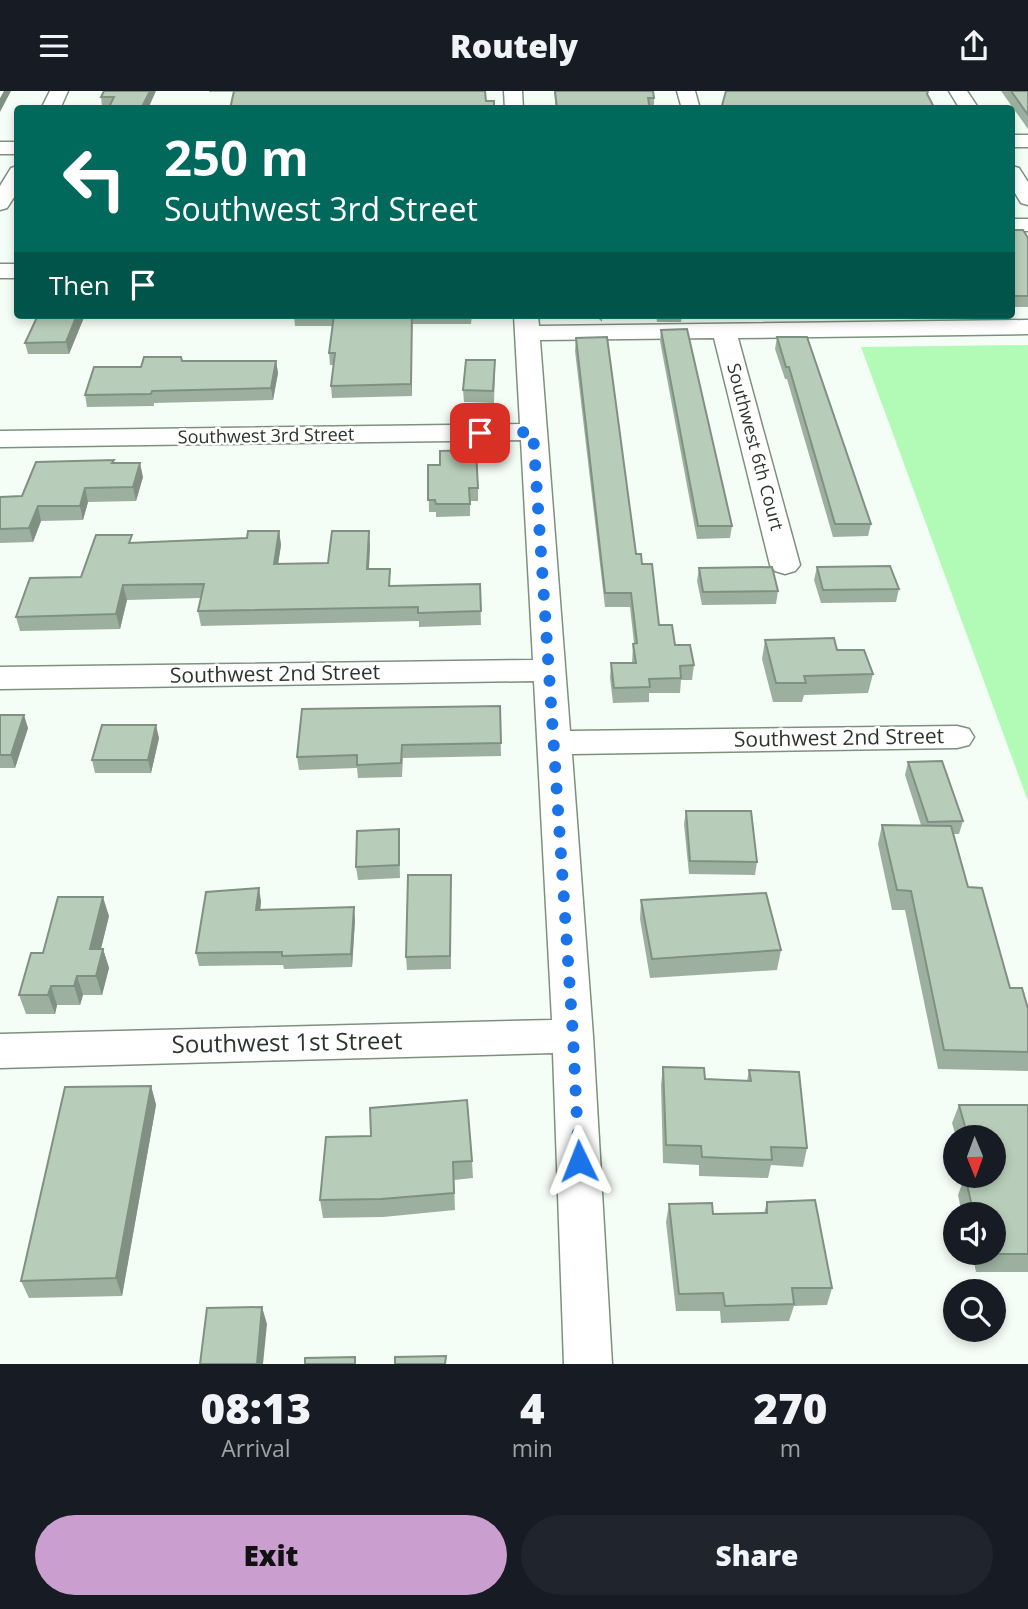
<!DOCTYPE html>
<style>
body{margin:0;font-family:"Open Sans",sans-serif;background:#20242c;color:#f1f3f6;height:100vh;display:flex;flex-direction:column;font-size:26px;white-space:nowrap}
*{box-sizing:border-box;margin:0}
p{font-size:23px;color:#9ea1a6}
.icon{flex:none;width:38px;height:38px;fill:none;stroke:currentColor;stroke-width:2;stroke-linecap:round;stroke-linejoin:round}
.map{position:relative;height:1273px;overflow:hidden}
.sheet{display:flex;flex-direction:column;background:#171b24;flex:1}
.sheet>*{flex:none}
.guide{position:absolute;left:14px;top:14px;width:1001px;height:214px;border-radius:7px;box-shadow:0 4px 10px #0003;background:#00695c;color:#fff;overflow:hidden}
.needle{width:46px;rotate:179deg}
.controls{position:absolute;left:943px;top:1034px;display:grid;gap:14px}
.controls a{display:grid;place-items:center;width:63px;height:63px;border-radius:50%;background:#171b24;box-shadow:0 4px 10px #0003;font-size:35px}
.pin{position:absolute;display:grid;place-items:center;width:60px;height:60px;color:#fff;margin:-30px;border-radius:14px;box-shadow:0 4px 10px #0006}
.me{position:absolute;width:77px;margin:-38px;rotate:358deg;stroke-linejoin:round;filter:drop-shadow(0 0 5px #0008)}
.turn{display:flex;align-items:center;gap:24px;height:147px;padding:0 35px;font-size:32px}
.turn .icon{width:91px;height:91px;stroke-width:2.5}
.turn b{display:block;font-size:49px;line-height:60px}
.then{display:flex;align-items:center;height:66px;padding:0 35px;background:#0003;gap:14px;font-size:26px}
.eta{display:flex;justify-content:space-evenly;align-items:center;height:119px;text-align:center}
.eta b{font-size:42px;font-weight:800;line-height:49px}
.cta{display:flex;gap:14px;margin-top:auto;padding:14px 35px}
.cta a{flex:1;height:80px;border-radius:42px;background:#ca9ece;color:#111;font-size:28px;font-weight:800;line-height:80px;text-align:center}
.cta a+a{background:#20242c;color:#f1f3f6}
header{display:flex;justify-content:space-between;align-items:center;height:91px;padding:0 35px;background:#171b24;font-size:32px;font-weight:800}
.map>svg:first-child{display:block}
.green{fill:#b1fbb7}
.lines{fill:none;stroke-linecap:round;stroke-linejoin:round}
.minor-casing{stroke:#7d917e;stroke-width:3}
.minor{fill:#fff;fill-rule:evenodd}
.wall{fill:#9db09f}
.shaded-wall{fill:#809082}
.building{fill:#b7cdb9;stroke:#809082;stroke-width:2}
.route{stroke:#1a73e8;stroke-width:12;stroke-dasharray:0 21.6}
.labels{text-anchor:middle;stroke-width:5;stroke-linejoin:round;paint-order:stroke}
.far-street-label{font-size:18px;fill:#2c352d;stroke:#fff}
.street-label{font-size:21px;fill:#2c352d;stroke:#fff}
.near-street-label{font-size:24px;fill:#2c352d;stroke:#fff}
</style>
<header><svg class="icon" aria-label="menu" viewBox="0 0 24 24"><path d="M4 6h16M4 12h16M4 18h16"/></svg>Routely<svg class="icon" aria-label="share" viewBox="0 0 24 24"><path d="M12 15V3M7 8l5-5 5 5M5 13v7h14v-7"/></svg></header>
<div class="map">
<svg width="1028" height="1273" viewBox="0 0 1028 1273">
<rect width="100%" height="100%" fill="#f5fef6"/>
<path class="green" d="M 1028,254 L 1028,710 L 861,256 Z"/>
<g class="lines">
<defs>
<path id="minor" d="M 50,0 L 68,0 L 60,18 L 41,18 Z
M 504,0 L 522,0 L 523,18 L 505,18 Z
M 677,0 L 695,0 L 700,18 L 682,18 Z
M 949,0 L 967,0 L 979,18 L 960,18 Z
M 1012,44 L 1028,44 L 1028,56 L 1012,56 Z
M 0,51 L 18,51 L 18,63 L 0,63 Z
M 18,75 L 18,100 L 7,117 L 0,119 L 0,95 L 11,77 Z
M 1012,75 L 1019,77 L 1028,91 L 1028,114 L 1021,112 L 1012,97 Z
M 1012,128 L 1028,128 L 1028,140 L 1012,140 Z
M 0,173 L 18,173 L 18,187 L 0,187 Z
M 514,224 L 538,224 L 539,235 L 1028,229 L 1028,243 L 738,247 L 800,474 L 795,480 L 785,483 L 775,480 L 770,474 L 714,247 L 540,249 L 570,640 L 957,635 L 969,638 L 974,646 L 969,654 L 957,657 L 572,663 L 593,945 L 612,1273 L 564,1273 L 553,962 L 0,977 L 0,943 L 552,929 L 534,590 L 0,598 L 0,576 L 533,569 L 521,349 L 0,356 L 0,340 L 520,333 Z"/>
</defs>
<use href="#minor" class="minor-casing"/>
<use href="#minor" class="minor"/>
</g>
<path class="wall" d="M 156,0 L 108,16 L 102,16 L 101,6 Z
M 209,0 L 485,0 L 234,1 L 209,1 Z
M 554,0 L 653,0 L 654,7 L 654,17 L 556,18 Z
M 1001,0 L 1028,0 L 1028,38 Z
M 1012,139 L 1028,147 L 1028,216 L 1012,216 Z
M 85,224 L 69,263 L 28,263 L 25,252 Z
M 208,224 L 472,224 L 471,233 L 412,233 L 412,305 L 332,307 L 331,295 L 334,274 L 330,274 L 329,262 L 333,235 L 295,235 L 294,225 L 209,227 Z
M 595,224 L 602,224 L 602,231 Z
M 656,224 L 682,224 L 681,231 L 657,231 Z
M 661,239 L 732,435 L 730,447 L 697,448 L 660,250 Z
M 777,246 L 871,433 L 868,445 L 833,446 L 787,288 L 785,288 L 775,258 Z
M 576,247 L 636,463 L 642,473 L 659,534 L 675,554 L 694,574 L 692,589 L 681,589 L 680,602 L 649,602 L 649,611 L 613,612 L 610,587 L 611,572 L 632,572 L 633,553 L 634,552 L 630,516 L 605,516 L 575,260 Z
M 182,270 L 276,270 L 278,282 L 273,309 L 154,312 L 154,315 L 87,316 L 85,304 L 141,276 Z
M 495,281 L 494,312 L 464,311 L 463,299 Z
M 114,369 L 114,372 L 143,386 L 136,410 L 88,411 L 83,429 L 41,430 L 33,451 L 0,452 L 0,406 L 22,405 Z
M 428,374 L 478,397 L 478,410 L 470,410 L 470,425 L 436,426 L 436,421 L 429,421 Z
M 279,440 L 281,454 L 278,473 L 328,472 L 370,454 L 369,478 L 391,495 L 480,493 L 481,534 L 419,536 L 419,530 L 201,535 L 198,520 L 201,507 L 127,509 L 120,538 L 20,540 L 16,526 L 81,486 L 134,452 L 247,447 Z
M 817,476 L 899,498 L 896,511 L 821,512 L 814,489 Z
M 699,477 L 778,500 L 776,513 L 702,514 L 697,490 Z
M 765,549 L 837,559 L 873,583 L 868,602 L 804,604 L 802,611 L 773,611 L 762,568 Z
M 500,615 L 501,665 L 403,667 L 402,686 L 358,687 L 357,677 L 299,679 L 297,666 Z
M 0,624 L 28,637 L 15,677 L 0,677 Z
M 159,647 L 151,682 L 95,682 L 92,669 Z
M 908,671 L 963,730 L 959,743 L 954,743 L 968,796 L 1010,897 L 1028,918 L 1028,980 L 938,978 L 905,819 L 892,819 L 878,753 L 882,734 L 921,734 L 905,684 Z
M 686,720 L 757,771 L 755,784 L 689,783 L 684,733 Z
M 399,738 L 400,787 L 358,789 L 356,776 Z
M 451,784 L 451,878 L 407,879 L 406,866 Z
M 641,809 L 781,859 L 777,879 L 650,887 L 640,828 Z
M 261,810 L 260,819 L 355,829 L 352,876 L 284,878 L 283,874 L 199,875 L 196,862 Z
M 109,825 L 101,858 L 103,858 L 109,877 L 102,904 L 83,904 L 80,914 L 57,914 L 55,923 L 26,923 L 19,904 L 43,862 Z
M 663,976 L 705,988 L 747,990 L 749,979 L 807,1057 L 803,1076 L 771,1074 L 768,1087 L 699,1085 L 699,1074 L 663,1072 L 661,994 Z
M 151,995 L 156,1014 L 122,1205 L 29,1207 L 21,1190 Z
M 959,1014 L 1028,1014 L 1028,1181 L 976,1181 L 972,1162 L 994,1162 L 994,1124 L 962,1124 L 958,1104 L 965,1085 L 994,1085 L 994,1046 L 956,1046 L 952,1032 Z
M 326,1046 L 472,1070 L 473,1087 L 454,1089 L 455,1119 L 383,1126 L 323,1127 L 320,1109 Z
M 767,1111 L 832,1197 L 827,1214 L 794,1215 L 789,1230 L 721,1232 L 720,1220 L 676,1220 L 666,1131 L 669,1113 L 713,1123 L 764,1122 Z"/>
<path class="shaded-wall" d="M 4,0 L 11,0 L 0,21 L 0,7 Z
M 150,0 L 156,0 L 148,18 L 141,18 Z
M 77,224 L 85,224 L 69,263 L 66,251 Z
M 412,224 L 412,305 L 411,293 Z
M 276,270 L 278,282 L 273,309 L 271,297 Z
M 140,372 L 143,386 L 136,410 L 133,396 Z
M 85,397 L 88,411 L 83,429 L 80,415 Z
M 38,415 L 41,430 L 33,451 L 29,437 Z
M 279,440 L 281,454 L 276,487 L 274,473 Z
M 369,440 L 370,454 L 368,493 L 367,478 Z
M 123,494 L 127,509 L 120,538 L 116,523 Z
M 24,624 L 28,637 L 15,677 L 11,664 Z
M 156,634 L 159,647 L 151,682 L 148,669 Z
M 259,797 L 261,810 L 259,833 L 256,819 Z
M 103,806 L 109,825 L 96,877 L 90,858 Z
M 354,816 L 355,829 L 352,876 L 351,863 Z
M 103,858 L 109,877 L 102,904 L 96,885 Z
M 77,885 L 83,904 L 80,914 L 74,895 Z
M 51,895 L 57,914 L 55,923 L 48,904 Z
M 151,995 L 156,1014 L 122,1205 L 116,1187 Z
M 262,1216 L 267,1233 L 263,1273 L 257,1273 Z"/>
<path class="building" d="M 104,0 L 150,0 L 141,18 L 108,18 L 114,6 L 101,6 Z
M 234,0 L 485,0 L 486,10 L 494,10 L 494,18 L 230,18 Z
M 555,0 L 653,0 L 654,7 L 648,7 L 650,18 L 557,18 Z
M 726,0 L 928,0 L 927,3 L 935,18 L 721,18 Z
M 1011,0 L 1028,0 L 1028,24 Z
M 1012,139 L 1023,139 L 1028,147 L 1028,205 L 1012,205 Z
M 38,224 L 77,224 L 66,251 L 25,252 Z
M 334,224 L 412,224 L 411,293 L 331,295 L 335,262 L 329,262 Z
M 687,238 L 732,435 L 698,435 L 661,239 Z
M 607,246 L 636,463 L 641,463 L 642,473 L 652,473 L 659,534 L 672,534 L 675,554 L 690,554 L 694,574 L 680,575 L 681,587 L 649,588 L 650,596 L 614,597 L 611,572 L 636,572 L 633,553 L 637,552 L 631,502 L 605,502 L 576,247 Z
M 777,246 L 807,246 L 871,433 L 835,433 L 789,276 L 786,276 Z
M 144,266 L 181,266 L 182,270 L 276,270 L 271,297 L 152,300 L 151,303 L 85,304 L 94,276 L 141,276 Z
M 466,269 L 495,269 L 493,300 L 463,299 Z
M 476,359 L 478,397 L 469,397 L 470,413 L 436,413 L 435,409 L 428,409 L 428,374 L 440,374 L 440,360 Z
M 114,369 L 112,372 L 140,372 L 133,396 L 85,397 L 80,415 L 38,415 L 29,437 L 0,438 L 0,406 L 22,405 L 36,371 Z
M 248,440 L 279,440 L 274,473 L 328,472 L 332,440 L 369,440 L 367,478 L 390,478 L 389,495 L 480,493 L 481,520 L 418,522 L 418,516 L 198,520 L 204,493 L 123,494 L 116,523 L 16,526 L 30,487 L 81,486 L 96,444 L 132,444 L 129,452 L 247,447 Z
M 890,475 L 899,498 L 823,499 L 817,476 Z
M 772,476 L 778,500 L 703,501 L 699,477 Z
M 834,547 L 837,559 L 864,559 L 873,583 L 804,585 L 806,592 L 776,592 L 765,549 Z
M 500,615 L 501,652 L 402,654 L 401,672 L 357,674 L 357,664 L 297,666 L 302,618 Z
M 0,624 L 24,624 L 11,664 L 0,664 Z
M 102,634 L 156,634 L 148,669 L 92,669 Z
M 942,670 L 963,730 L 928,731 L 908,671 Z
M 686,720 L 751,720 L 757,771 L 690,770 Z
M 882,734 L 951,735 L 968,796 L 982,797 L 1010,897 L 1022,897 L 1028,918 L 1028,961 L 944,959 L 911,800 L 897,799 Z
M 399,738 L 399,774 L 356,776 L 357,740 Z
M 408,784 L 451,784 L 450,865 L 406,866 Z
M 259,797 L 256,819 L 354,816 L 351,863 L 282,865 L 282,861 L 196,862 L 206,801 Z
M 766,802 L 781,859 L 652,868 L 641,809 Z
M 58,806 L 103,806 L 90,858 L 103,858 L 96,885 L 77,885 L 74,895 L 51,895 L 48,904 L 19,904 L 31,862 L 43,862 Z
M 663,976 L 704,977 L 705,988 L 751,990 L 749,979 L 799,981 L 807,1057 L 771,1056 L 772,1069 L 702,1066 L 701,1055 L 666,1054 Z
M 151,995 L 116,1187 L 21,1190 L 65,996 Z
M 467,1009 L 472,1070 L 453,1071 L 454,1102 L 381,1108 L 320,1109 L 326,1046 L 371,1045 L 370,1017 Z
M 959,1014 L 1028,1014 L 1028,1163 L 984,1163 L 984,1162 L 994,1162 L 994,1124 L 974,1124 L 965,1085 L 994,1085 L 994,1046 L 968,1046 Z
M 815,1109 L 832,1197 L 792,1197 L 794,1213 L 725,1215 L 723,1202 L 679,1203 L 669,1113 L 712,1112 L 713,1123 L 767,1122 L 767,1111 Z
M 262,1216 L 257,1273 L 200,1273 L 207,1217 Z
M 446,1265 L 445,1273 L 395,1273 L 395,1266 Z
M 355,1266 L 355,1273 L 305,1273 L 305,1267 Z"/>
<g class="lines">
<path class="route" d="M 480,342 L 533,341 L 573,945 L 579,1070"/>
</g>
<g class="labels">
<g class="far-street-label">
<text transform="translate(266 345) rotate(-1)" y="6">Southwest 3rd Street</text>
<text transform="translate(755 356) rotate(75)" y="6">Southwest 6th Court</text>
</g>
<g class="street-label">
<text transform="translate(275 583) rotate(-1)" y="7">Southwest 2nd Street</text>
<text transform="translate(839 647) rotate(-1)" y="7">Southwest 2nd Street</text>
</g>
<g class="near-street-label">
<text transform="translate(287 952) rotate(-1)" y="8">Southwest 1st Street</text>
</g>
</g>
</svg>
<div class="controls">
<a><svg class="needle" viewBox="-14 -14 28 28"><path d="M0-13l5 13h-10z" fill="#e53935"/><path d="M0 13l5-13h-10z" fill="#9ea1a6"/></svg></a>
<a><svg class="icon" aria-label="sound" viewBox="0 0 24 24"><path d="M4 9h4l5-4v14l-5-4H4zM17 9q2 3 0 6"/></svg></a>
<a><svg class="icon" aria-label="search" viewBox="0 0 24 24"><circle cx="10" cy="10" r="6"/><path d="M15 15l6 6"/></svg></a>
</div>
<div class="pin" style="left:480px;top:342px;background:#d93025"><svg class="icon" aria-label="arrive" viewBox="0 0 24 24"><path d="M6 21V4h12l-3 4 3 4H6"/></svg></div>
<svg class="me" style="left:579px;top:1070px" viewBox="-20 -20 40 40"><path d="M0-17L14 15 0 8-14 15z" fill="#1a73e8" stroke="#fff" stroke-width="4"/></svg>
<div class="guide">
<div class="turn"><svg class="icon" aria-label="left" viewBox="0 0 24 24"><path d="M17 20v-9H6M10 6l-5 5 5 5"/></svg><div><b>250 m</b>Southwest 3rd Street</div></div>
<div class="then">Then<svg class="icon" aria-label="arrive" viewBox="0 0 24 24"><path d="M6 21V4h12l-3 4 3 4H6"/></svg></div>
</div>
</div>
<section class="sheet">
<div class="eta">
<div><b>08:13</b><p>Arrival</p></div>
<div><b>4</b><p>min</p></div>
<div><b>270</b><p>m</p></div>
</div>
<div class="cta"><a>Exit</a><a>Share</a></div>
</section>
